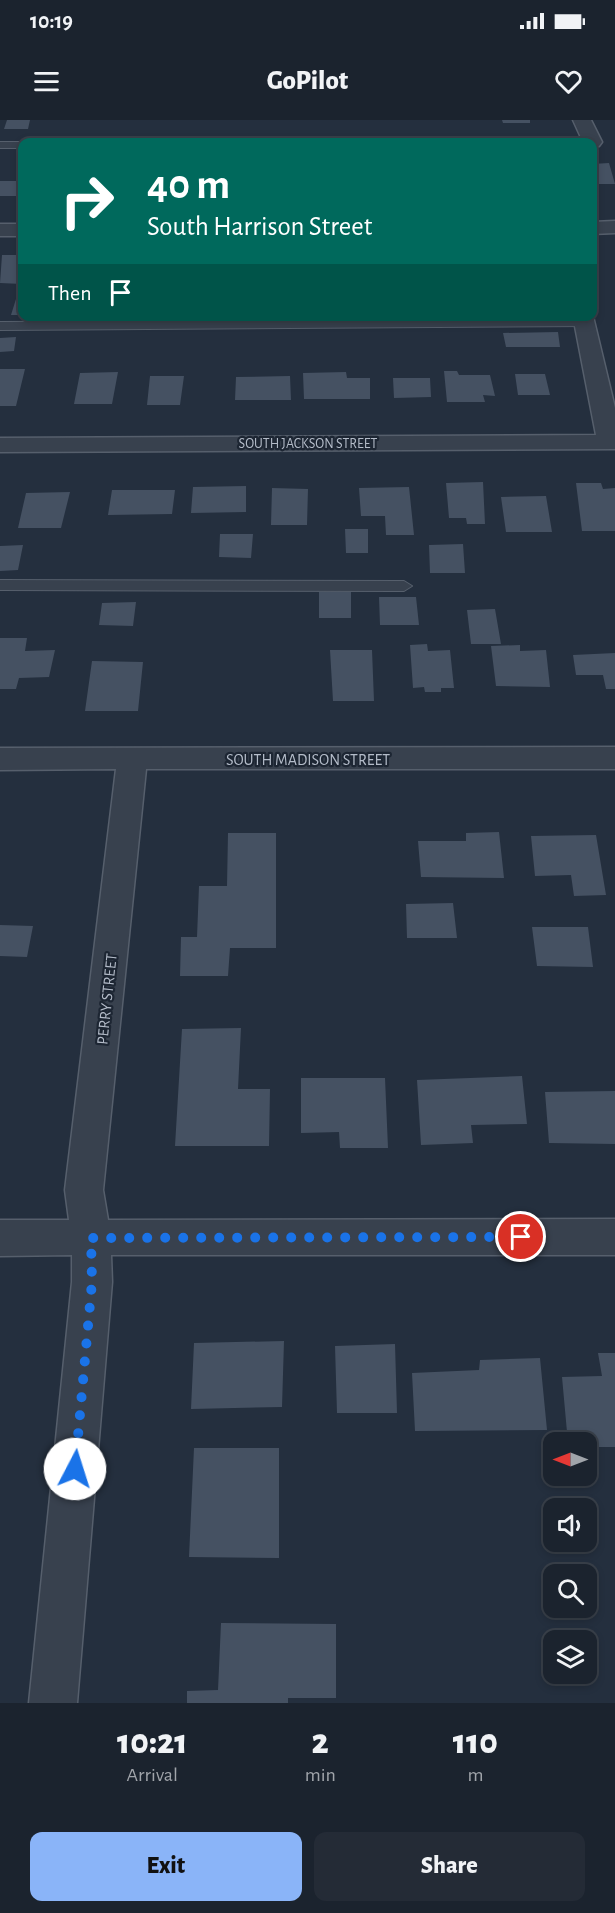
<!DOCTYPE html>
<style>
body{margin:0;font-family:"Alegreya Sans",sans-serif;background:#242b36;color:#f1f3f6;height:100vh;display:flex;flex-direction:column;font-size:22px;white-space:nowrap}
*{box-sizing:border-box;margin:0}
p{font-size:20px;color:#a0a4aa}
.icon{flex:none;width:33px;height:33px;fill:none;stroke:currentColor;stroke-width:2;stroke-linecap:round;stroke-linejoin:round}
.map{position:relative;height:1583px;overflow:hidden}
.side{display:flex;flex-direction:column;background:#1b232e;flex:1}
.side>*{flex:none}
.top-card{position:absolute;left:18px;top:18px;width:579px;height:183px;border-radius:12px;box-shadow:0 3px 9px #0003,0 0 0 2px #39404a;background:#00695c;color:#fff;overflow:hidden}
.needle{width:39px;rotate:270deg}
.tools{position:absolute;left:543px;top:1312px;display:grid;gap:12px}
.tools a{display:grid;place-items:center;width:54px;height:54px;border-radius:12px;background:#1b232e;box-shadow:0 3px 9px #0003,0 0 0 2px #39404a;font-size:30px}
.pin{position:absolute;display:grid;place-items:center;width:51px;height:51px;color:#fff;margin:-26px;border:3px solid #fff;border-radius:50%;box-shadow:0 2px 6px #0007}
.me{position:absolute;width:66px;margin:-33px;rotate:5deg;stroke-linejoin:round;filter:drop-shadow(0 0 4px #0008)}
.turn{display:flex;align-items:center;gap:21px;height:126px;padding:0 30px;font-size:27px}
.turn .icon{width:78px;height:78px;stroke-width:2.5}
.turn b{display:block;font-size:42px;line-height:51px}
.then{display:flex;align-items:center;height:57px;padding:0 30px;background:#0003;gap:12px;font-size:22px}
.eta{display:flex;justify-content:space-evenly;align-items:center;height:102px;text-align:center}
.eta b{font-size:36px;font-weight:800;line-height:42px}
.action{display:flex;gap:12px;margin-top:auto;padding:12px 30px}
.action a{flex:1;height:69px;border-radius:12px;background:#8ab4f8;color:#111;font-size:24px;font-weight:800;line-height:69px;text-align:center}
.action a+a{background:#242b36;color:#f1f3f6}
.status{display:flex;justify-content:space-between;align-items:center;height:42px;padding:0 30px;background:#1b232e;direction:ltr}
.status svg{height:16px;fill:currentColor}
header{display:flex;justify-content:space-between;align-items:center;height:78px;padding:0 30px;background:#1b232e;font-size:27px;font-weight:800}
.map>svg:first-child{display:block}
.building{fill:#455162}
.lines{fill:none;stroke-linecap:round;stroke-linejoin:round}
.lane-casing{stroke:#565f6c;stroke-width:2}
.street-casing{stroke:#565f6c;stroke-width:3}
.lane{fill:#38414e;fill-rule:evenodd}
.street{fill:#38414e;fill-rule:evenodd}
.route{stroke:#1a73e8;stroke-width:10;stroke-dasharray:0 18}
.labels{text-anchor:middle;stroke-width:4.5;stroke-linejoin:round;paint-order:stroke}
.far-street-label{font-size:14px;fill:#b4bcc9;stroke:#1d2633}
.street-label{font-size:16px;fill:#b4bcc9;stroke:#1d2633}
</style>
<div class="status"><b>10:19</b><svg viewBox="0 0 49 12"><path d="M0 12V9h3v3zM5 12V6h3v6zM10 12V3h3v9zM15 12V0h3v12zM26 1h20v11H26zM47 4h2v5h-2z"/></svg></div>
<header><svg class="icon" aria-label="menu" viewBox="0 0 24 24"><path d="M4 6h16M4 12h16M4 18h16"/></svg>GoPilot<svg class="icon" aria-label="heart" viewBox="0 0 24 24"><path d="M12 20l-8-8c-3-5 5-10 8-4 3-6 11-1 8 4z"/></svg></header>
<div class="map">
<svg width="615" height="1583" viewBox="0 0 615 1583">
<rect width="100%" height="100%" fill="#242f3e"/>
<path class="building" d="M 7,0 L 30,0 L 28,9 L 4,9 Z
M 502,0 L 530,0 L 530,3 L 503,3 Z
M 609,43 L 615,64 L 592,64 L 592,44 Z
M 0,61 L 22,61 L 22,76 L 0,76 Z
M 2,135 L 22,135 L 22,164 L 0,163 Z
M 16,179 L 22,179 L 22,195 L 11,195 Z
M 558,212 L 560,227 L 506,227 L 503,213 Z
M 16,217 L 14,231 L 0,232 L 0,218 Z
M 0,249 L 25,249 L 16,286 L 0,286 Z
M 444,251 L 457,251 L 459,255 L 490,255 L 495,276 L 483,275 L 485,282 L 447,282 Z
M 118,252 L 112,284 L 74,284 L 80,253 Z
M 346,252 L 347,258 L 370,258 L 370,279 L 304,279 L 303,253 Z
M 515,254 L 545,254 L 550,275 L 518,275 Z
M 150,256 L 184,256 L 180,285 L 147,285 Z
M 290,256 L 291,280 L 235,280 L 236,257 Z
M 393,258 L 430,258 L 431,277 L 394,278 Z
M 483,362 L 485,404 L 467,404 L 466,398 L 449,398 L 446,363 Z
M 576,363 L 601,363 L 603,369 L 615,368 L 615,411 L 582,411 Z
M 246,366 L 246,392 L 191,393 L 193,367 Z
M 409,367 L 414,415 L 386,415 L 385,396 L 361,396 L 359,368 Z
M 272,368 L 308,369 L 307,405 L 271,405 Z
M 112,370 L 175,370 L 172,394 L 108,395 Z
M 70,372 L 61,408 L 18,408 L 26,373 Z
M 546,376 L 552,412 L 506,412 L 501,377 Z
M 345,409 L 368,409 L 368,433 L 346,433 Z
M 220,414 L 253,414 L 251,438 L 219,437 Z
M 463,424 L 465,453 L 430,453 L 429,425 Z
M 23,425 L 18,450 L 0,451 L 0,426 Z
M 319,472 L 351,472 L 351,498 L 319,498 Z
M 379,477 L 416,477 L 419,505 L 380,505 Z
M 136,482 L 133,506 L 99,505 L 102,483 Z
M 495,489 L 501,524 L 471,524 L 467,490 Z
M 0,518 L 27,518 L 25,531 L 55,530 L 49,557 L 19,558 L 16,569 L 0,569 Z
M 427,524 L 428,531 L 450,530 L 454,568 L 441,568 L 441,572 L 425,572 L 424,567 L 413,568 L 410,525 Z
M 520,525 L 520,531 L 546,530 L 550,567 L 496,566 L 491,526 Z
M 330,530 L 372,530 L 374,581 L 333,581 Z
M 615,533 L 615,569 L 606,569 L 603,555 L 576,555 L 573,535 Z
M 92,541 L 143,542 L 138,591 L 85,591 Z
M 499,712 L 504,758 L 421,757 L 418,721 L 466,721 L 466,713 Z
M 228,713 L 276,713 L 276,828 L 230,828 L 228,856 L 180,856 L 181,817 L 197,817 L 199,766 L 227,766 Z
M 596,715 L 606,775 L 574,776 L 571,755 L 535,756 L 531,716 Z
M 453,783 L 457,818 L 407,818 L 406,784 Z
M 0,805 L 33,806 L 27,837 L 0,836 Z
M 532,807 L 588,807 L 593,847 L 537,846 Z
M 241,908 L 238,969 L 270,969 L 269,1026 L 175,1026 L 182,909 Z
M 522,956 L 527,1004 L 471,1005 L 473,1023 L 421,1025 L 417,960 Z
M 301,958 L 385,958 L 388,1028 L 340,1028 L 339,1012 L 301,1013 Z
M 615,971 L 615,1024 L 549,1023 L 545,972 Z
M 284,1221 L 282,1287 L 191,1289 L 194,1223 Z
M 395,1224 L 397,1293 L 337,1293 L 335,1226 Z
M 598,1233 L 615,1233 L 615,1327 L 586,1327 L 586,1323 L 568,1323 L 562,1257 L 602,1256 Z
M 540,1238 L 547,1310 L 415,1311 L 412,1253 L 479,1250 L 480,1240 Z
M 194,1328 L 279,1328 L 279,1438 L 189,1437 Z
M 221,1503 L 336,1504 L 336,1578 L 288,1578 L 288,1583 L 187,1583 L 187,1571 L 218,1570 Z"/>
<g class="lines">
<defs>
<path id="lane" d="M 0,22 L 26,22 L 22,22 L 22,28 L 0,28 Z
M 586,199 L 593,203 L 591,206 L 0,210 L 0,202 Z
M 0,460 L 404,461 L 412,466 L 404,471 L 0,470 Z"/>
<path id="street" d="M 573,0 L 591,0 L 602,22 L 599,26 L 592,28 L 592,22 L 583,22 Z
M 615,101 L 615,113 L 592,114 L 592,102 Z
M 0,104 L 22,104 L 22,116 L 0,116 Z
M 592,192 L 615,288 L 615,329 L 0,332 L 0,318 L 596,315 L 573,196 L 592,196 Z
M 615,627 L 615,649 L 146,649 L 103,1070 L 108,1100 L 615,1099 L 615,1135 L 111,1135 L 112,1162 L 77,1583 L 29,1583 L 72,1162 L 72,1135 L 0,1136 L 0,1100 L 69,1100 L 65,1070 L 116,649 L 0,650 L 0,628 Z"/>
</defs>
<use href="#lane" class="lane-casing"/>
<use href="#street" class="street-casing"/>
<use href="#lane" class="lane"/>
<use href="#street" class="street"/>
</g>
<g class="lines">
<path class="route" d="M 75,1349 L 92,1162 L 91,1118 L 521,1117"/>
</g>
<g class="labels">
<g class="far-street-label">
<text x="308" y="328">SOUTH JACKSON STREET</text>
</g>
<g class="street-label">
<text x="308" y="645">SOUTH MADISON STREET</text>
<text transform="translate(106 879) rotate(-84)" y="6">PERRY STREET</text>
</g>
</g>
</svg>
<div class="tools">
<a><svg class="needle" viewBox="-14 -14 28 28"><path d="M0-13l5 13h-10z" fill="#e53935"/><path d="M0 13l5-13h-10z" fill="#a0a4aa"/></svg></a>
<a><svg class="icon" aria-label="sound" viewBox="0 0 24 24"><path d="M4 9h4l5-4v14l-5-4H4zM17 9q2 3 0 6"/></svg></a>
<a><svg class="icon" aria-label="search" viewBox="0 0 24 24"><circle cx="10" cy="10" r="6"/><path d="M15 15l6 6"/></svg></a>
<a><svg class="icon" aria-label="layers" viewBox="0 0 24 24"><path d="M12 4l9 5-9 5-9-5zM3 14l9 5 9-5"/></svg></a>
</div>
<div class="pin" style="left:521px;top:1117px;background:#d93025"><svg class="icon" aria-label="arrive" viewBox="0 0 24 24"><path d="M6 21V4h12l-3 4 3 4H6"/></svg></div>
<svg class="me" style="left:75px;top:1349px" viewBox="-20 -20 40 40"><circle r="19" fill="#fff"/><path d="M0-13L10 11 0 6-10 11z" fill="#1a73e8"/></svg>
<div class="top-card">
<div class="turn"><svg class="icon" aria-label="right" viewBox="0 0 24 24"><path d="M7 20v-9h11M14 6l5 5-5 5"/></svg><div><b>40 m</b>South Harrison Street</div></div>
<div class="then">Then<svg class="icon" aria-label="arrive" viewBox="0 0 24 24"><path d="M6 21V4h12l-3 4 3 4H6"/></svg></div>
</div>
</div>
<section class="side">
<div class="eta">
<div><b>10:21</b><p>Arrival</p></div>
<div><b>2</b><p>min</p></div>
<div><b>110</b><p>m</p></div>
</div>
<div class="action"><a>Exit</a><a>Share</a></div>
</section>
